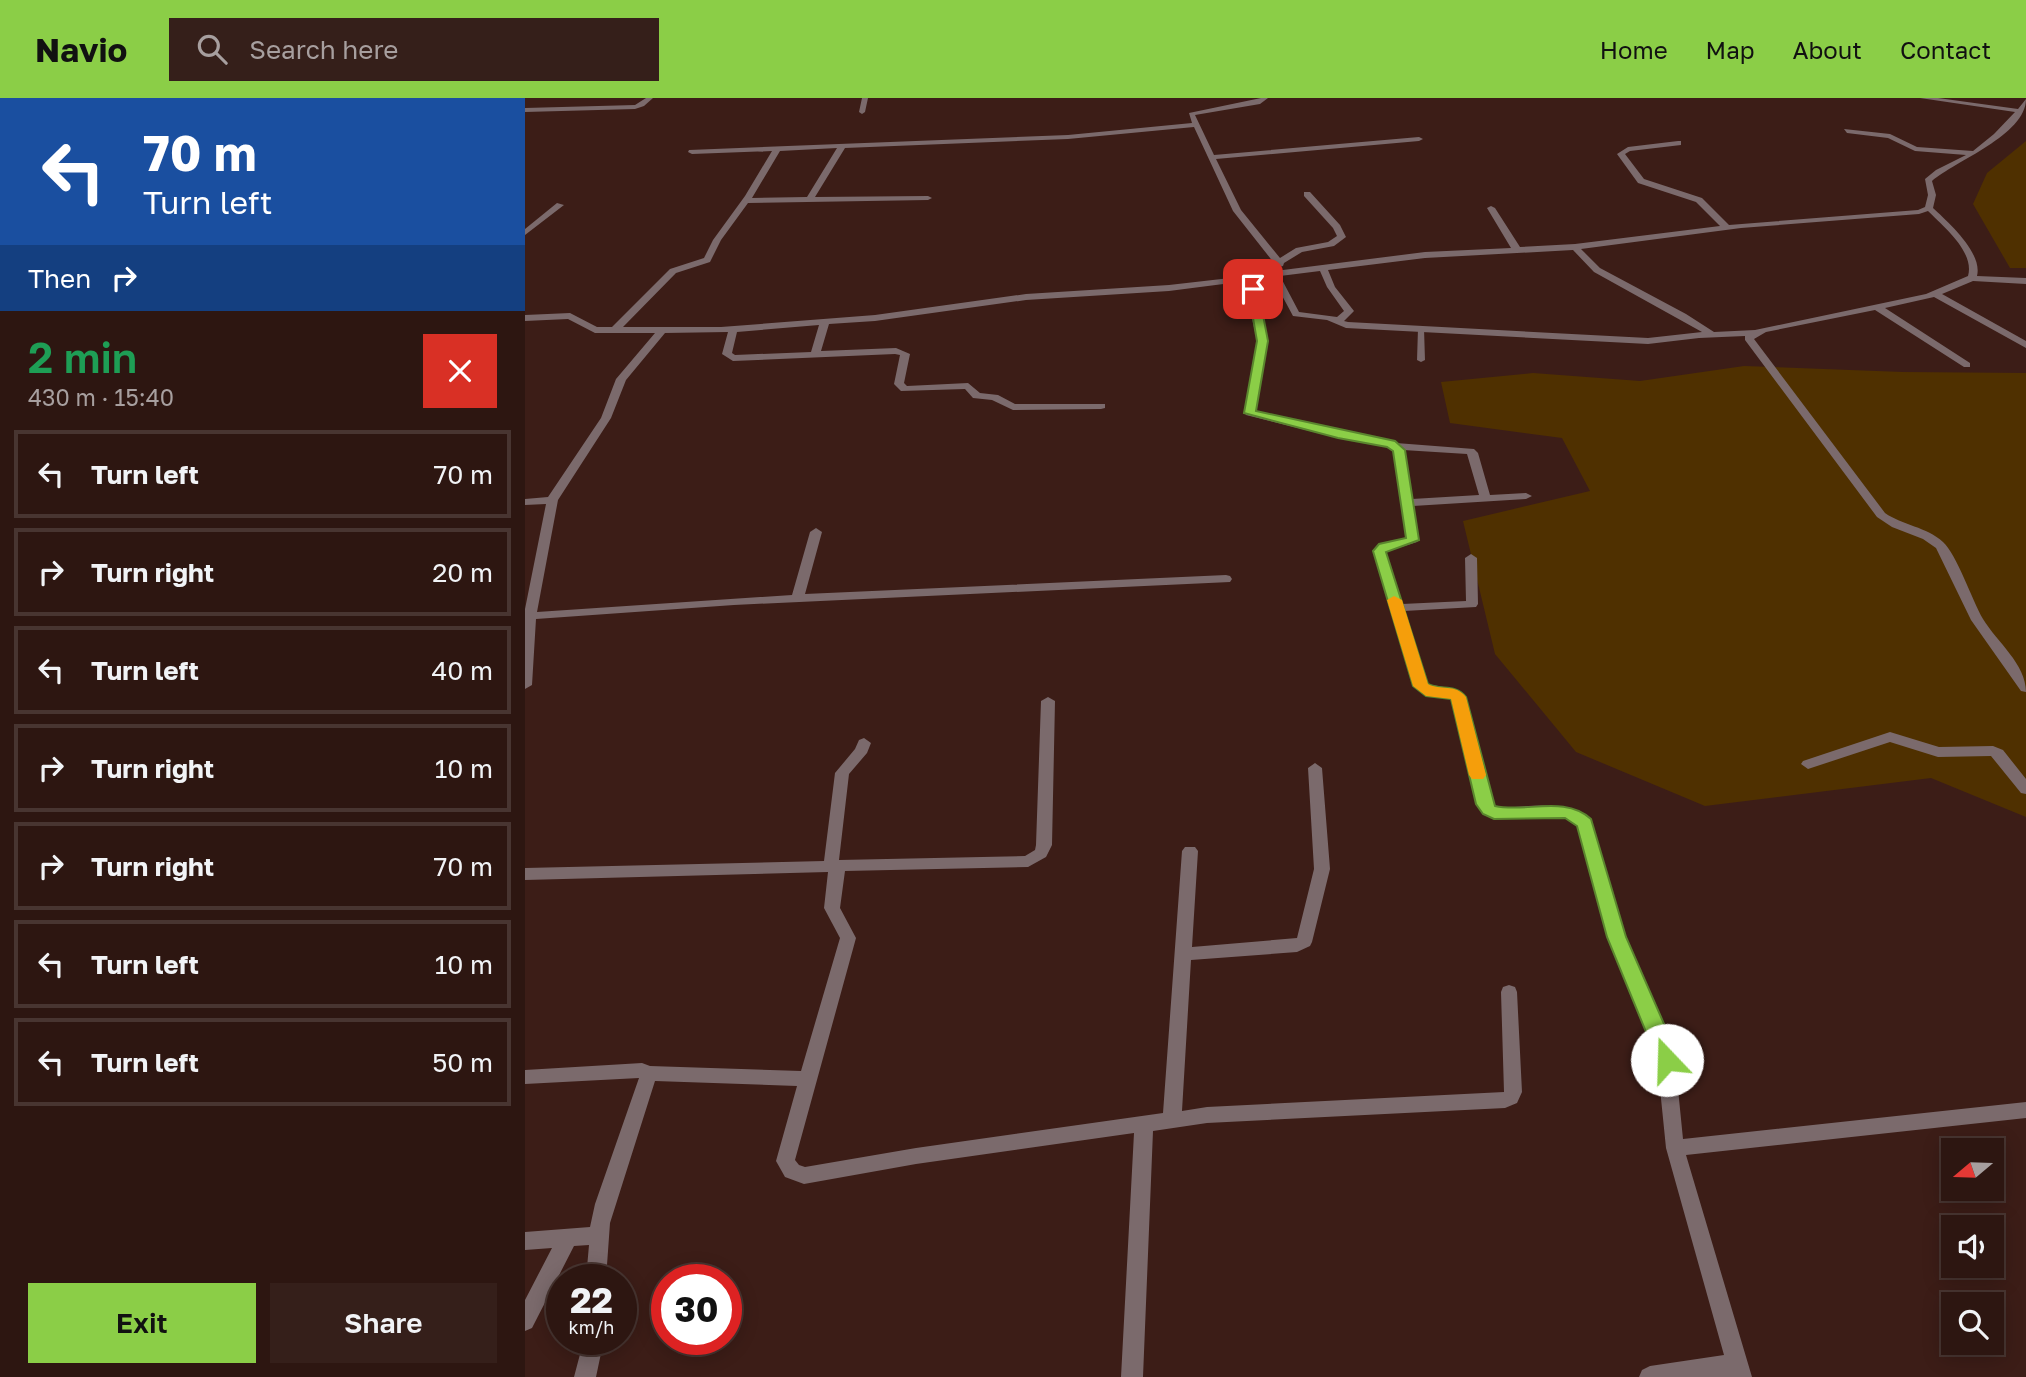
<!DOCTYPE html>
<meta charset="utf-8">
<style>
body{margin:0;font-family:"Golos Text",sans-serif;background:#351f1a;color:#f1f3f6;height:100vh;display:flex;flex-direction:column;font-size:26px;white-space:nowrap}
*{box-sizing:border-box;margin:0}
p{font-size:23px;color:#a79f9f}
.icon{flex:none;width:38px;height:38px;fill:none;stroke:currentColor;stroke-width:2;stroke-linecap:round;stroke-linejoin:round}
.map{position:relative;flex:1;overflow:hidden}
.drawer{display:flex;flex-direction:column;background:#2d1611;width:525px}
.drawer>*{flex:none}
.hud{background:#1a4fa0;color:#fff;overflow:hidden}
.needle{width:46px;rotate:251deg}
.fabs{position:absolute;left:1416px;top:1040px;display:grid;gap:14px}
.fabs a{display:grid;place-items:center;width:63px;height:63px;border-radius:0px;background:#2d1611;box-shadow:0 4px 18px #0003,0 0 0 2px #483531;font-size:35px}
.speed{position:absolute;left:21px;top:1166px;display:flex;gap:14px;font-size:35px;font-weight:700;text-align:center}
.speed>*{display:grid;place-content:center;width:91px;height:91px;border-radius:50%;background:#2d1611;box-shadow:0 4px 18px #0003,0 0 0 2px #483531;line-height:1}
.speed small{font-size:18px;font-weight:400}
.speed .limit{border:10px solid #d22;background:#fff;color:#111}
.pin{position:absolute;display:grid;place-items:center;width:60px;height:60px;color:#fff;margin:-30px;border-radius:14px;box-shadow:0 4px 10px #0006}
.me{position:absolute;width:77px;margin:-38px;rotate:339deg;stroke-linejoin:round;filter:drop-shadow(0 0 5px #0008)}
.turn{display:flex;align-items:center;gap:24px;height:147px;padding:0 28px;font-size:32px}
.turn .icon{width:91px;height:91px;stroke-width:2.5}
.turn b{display:block;font-size:49px;line-height:60px}
.then{display:flex;align-items:center;height:66px;padding:0 28px;background:#0003;gap:14px;font-size:26px}
.round{display:grid;place-items:center;flex:none;width:74px;height:74px;border-radius:0px;background:#351f1a}
.overview{display:flex;align-items:center;justify-content:space-between;height:119px;padding:0 28px}
h1{font-size:42px;font-weight:600;line-height:52px;color:#1e9e55}
.cta{display:flex;gap:14px;margin-top:auto;padding:14px 28px}
.cta a{flex:1;height:80px;border-radius:0px;background:#8bce47;color:#111;font-size:28px;font-weight:600;line-height:80px;text-align:center}
.cta a+a{background:#351f1a;color:#f1f3f6}
ul{padding:0;list-style:none}
li{display:flex;align-items:center;gap:21px;height:88px;margin:0 14px 10px;padding:0 14px;border:4px solid #483531;border-radius:0px}
li div{flex:1}
li b{display:block;font-size:26px}
li em{font-style:normal}
header{display:flex;align-items:center;gap:42px;box-sizing:border-box;height:98px;padding:0 35px;background:#8bce47;color:#111}
header strong{font-size:33px}
nav{display:flex;gap:38px;margin-inline-start:auto;font-size:24px}
.search{width:490px;height:63px;background:#351f1a;display:flex;align-items:center;gap:18px;box-sizing:border-box;padding:0 24px;border-radius:0px;color:#a79f9f;font-size:26px}
main{display:flex;flex:1;min-height:0}
.map>svg:first-child{display:block}
.green{fill:#4f3000}
.lines{fill:none;stroke-linecap:round;stroke-linejoin:round}
.service{fill:#7b6a6c;fill-rule:evenodd}
.minor{fill:#7b6a6c;fill-rule:evenodd}
.route{fill:#8bce47;stroke:#5a862e;stroke-width:2}
.slow{fill:#f59e0b}
</style>
<header>
<strong>Navio</strong>
<div class="search"><svg class="icon" aria-label="search" viewBox="0 0 24 24"><circle cx="10" cy="10" r="6"/><path d="M15 15l6 6"/></svg>Search here</div>
<nav><a>Home</a><a>Map</a><a>About</a><a>Contact</a></nav>
</header>
<main>
<section class="drawer">
<div class="hud">
<div class="turn"><svg class="icon" aria-label="left" viewBox="0 0 24 24"><path d="M17 20v-9H6M10 6l-5 5 5 5"/></svg><div><b>70 m</b>Turn left</div></div>
<div class="then">Then<svg class="icon" aria-label="right" viewBox="0 0 24 24"><path d="M7 20v-9h11M14 6l5 5-5 5"/></svg></div>
</div>
<div class="overview"><div><h1>2 min</h1><p>430 m · 15:40</p></div><a class="round" style="background:#d93025;color:#fff"><svg class="icon" aria-label="close" viewBox="0 0 24 24"><path d="M6 6l12 12M18 6L6 18"/></svg></a></div>
<ul>
<li><svg class="icon" aria-label="left" viewBox="0 0 24 24"><path d="M17 20v-9H6M10 6l-5 5 5 5"/></svg><div><b>Turn left</b></div><em>70 m</em></li>
<li><svg class="icon" aria-label="right" viewBox="0 0 24 24"><path d="M7 20v-9h11M14 6l5 5-5 5"/></svg><div><b>Turn right</b></div><em>20 m</em></li>
<li><svg class="icon" aria-label="left" viewBox="0 0 24 24"><path d="M17 20v-9H6M10 6l-5 5 5 5"/></svg><div><b>Turn left</b></div><em>40 m</em></li>
<li><svg class="icon" aria-label="right" viewBox="0 0 24 24"><path d="M7 20v-9h11M14 6l5 5-5 5"/></svg><div><b>Turn right</b></div><em>10 m</em></li>
<li><svg class="icon" aria-label="right" viewBox="0 0 24 24"><path d="M7 20v-9h11M14 6l5 5-5 5"/></svg><div><b>Turn right</b></div><em>70 m</em></li>
<li><svg class="icon" aria-label="left" viewBox="0 0 24 24"><path d="M17 20v-9H6M10 6l-5 5 5 5"/></svg><div><b>Turn left</b></div><em>10 m</em></li>
<li><svg class="icon" aria-label="left" viewBox="0 0 24 24"><path d="M17 20v-9H6M10 6l-5 5 5 5"/></svg><div><b>Turn left</b></div><em>50 m</em></li>
</ul>
<div class="cta"><a>Exit</a><a>Share</a></div>
</section>
<div class="map">
<svg width="1501" height="1279" viewBox="0 0 1501 1279">
<rect width="100%" height="100%" fill="#3c1d17"/>
<path class="green" d="M 1501,43 L 1501,170 L 1485,170 L 1448,106 L 1462,75 Z
M 1219,268 L 1378,274 L 1501,275 L 1501,719 L 1406,680 L 1180,708 L 1051,654 L 970,556 L 938,423 L 1065,393 L 1037,340 L 925,325 L 916,284 L 1008,275 L 1115,283 Z"/>
<g class="lines">
<path class="service" d="M 893,230 L 899,231 L 900,262 L 896,264 L 892,262 Z"/>
<path class="minor" d="M 121,0 L 128,0 L 119,8 L 110,11 L 0,14 L 0,10 L 110,7 Z
M 337,0 L 343,0 L 340,14 L 337,16 L 334,14 Z
M 736,0 L 743,0 L 735,6 L 670,17 L 689,57 L 894,39 L 898,41 L 894,43 L 691,61 L 716,112 L 755,160 L 771,150 L 803,144 L 812,138 L 808,130 L 779,98 L 779,94 L 785,94 L 815,127 L 821,139 L 809,148 L 777,154 L 759,165 L 758,168 L 734,174 L 723,183 L 734,195 L 734,207 L 742,243 L 730,313 L 805,332 L 871,345 L 949,351 L 953,355 L 965,397 L 1001,395 L 1007,398 L 1001,401 L 888,408 L 894,442 L 892,444 L 860,454 L 877,506 L 941,503 L 940,460 L 946,456 L 952,460 L 953,506 L 951,509 L 879,513 L 902,586 L 930,591 L 941,599 L 967,704 L 973,710 C 1000,709 1050,700 1067,725 L 1099,839 L 1149,951 L 1158,1041 L 1501,1004 L 1501,1020 L 1161,1057 L 1227,1279 L 1114,1279 L 1117,1272 L 1125,1268 L 1199,1257 L 1141,1050 L 1131,951 L 1083,839 L 1053,727 L 1040,719 L 969,720 L 964,719 L 955,710 L 928,601 L 896,594 L 889,588 L 848,453 L 855,446 L 882,440 L 868,353 L 863,349 L 805,338 L 721,317 L 720,315 L 732,243 L 724,207 L 725,196 L 714,184 L 644,193 L 501,202 L 350,223 L 304,226 L 296,253 L 371,250 L 385,256 L 379,285 L 382,288 L 443,285 L 455,295 L 473,297 L 490,306 L 580,306 L 580,310 L 576,311 L 488,312 L 467,302 L 448,300 L 440,291 L 376,293 L 369,286 L 375,257 L 370,256 L 208,263 L 197,256 L 203,234 L 140,235 L 101,282 L 86,320 L 33,402 L 12,514 L 267,497 L 285,434 L 291,430 L 297,434 L 280,496 L 701,477 L 705,478 L 707,481 L 705,484 L 209,507 L 11,521 L 7,587 L 0,591 L 0,511 L 21,406 L 0,407 L 0,401 L 23,399 L 76,320 L 91,281 L 130,235 L 70,235 L 43,221 L 0,223 L 0,217 L 45,215 L 72,229 L 87,229 L 145,171 L 179,160 L 188,142 L 220,98 L 247,53 L 167,56 L 163,54 L 164,52 L 543,37 L 667,25 L 664,15 ZM 669,29 L 708,113 L 749,165 L 728,170 L 714,179 L 644,187 L 501,196 L 350,217 L 196,229 L 98,229 L 151,175 L 185,164 L 196,142 L 223,105 L 403,102 L 407,100 L 403,98 L 290,99 L 320,50 L 543,41 ZM 312,50 L 282,99 L 227,100 L 255,53 ZM 294,227 L 286,254 L 210,257 L 207,255 L 212,234 ZM 878,352 L 942,356 L 954,397 L 887,401 Z
M 1395,0 L 1413,0 L 1493,11 L 1501,1 C 1501,37 1430,63 1407,83 L 1411,97 L 1408,110 C 1423,124 1458,155 1452,178 L 1501,180 L 1501,186 L 1448,183 L 1417,196 L 1501,243 L 1501,250 L 1409,199 L 1360,210 L 1445,265 L 1445,269 L 1439,269 L 1350,212 L 1241,234 L 1229,241 L 1360,415 C 1377,427 1402,429 1418,444 C 1432,457 1447,502 1458,521 C 1472,544 1501,566 1501,594 L 1496,593 L 1446,522 L 1411,450 L 1398,441 L 1367,429 L 1352,419 L 1220,242 L 1220,238 L 1174,240 L 1123,246 L 821,230 L 802,222 L 768,218 L 747,179 L 739,177 L 750,173 L 900,154 L 986,150 L 962,110 L 966,108 L 970,110 L 995,149 L 1050,146 L 1195,128 L 1171,104 L 1113,85 L 1092,56 L 1103,49 L 1153,43 L 1156,43 L 1156,47 L 1105,53 L 1100,56 L 1119,81 L 1177,100 L 1204,127 L 1393,112 L 1400,109 L 1403,97 L 1400,81 L 1411,72 L 1441,57 L 1390,53 L 1363,40 L 1322,35 L 1319,31 L 1365,36 L 1392,49 L 1448,53 L 1469,36 L 1490,14 ZM 1403,113 C 1418,128 1450,154 1443,178 L 1401,196 L 1230,232 L 1189,234 L 1161,216 L 1075,170 L 1056,151 L 1216,130 L 1394,116 ZM 1048,152 L 1069,174 L 1177,234 L 1123,240 L 823,224 L 819,223 L 829,213 L 810,189 L 803,172 L 900,160 ZM 795,173 L 802,189 L 819,213 L 812,219 L 774,214 L 755,178 Z
M 32,105 L 39,107 L 0,137 L 0,131 Z
M 523,599 L 530,603 L 527,747 L 521,759 L 503,769 L 320,773 L 315,810 L 331,840 L 270,1062 L 274,1067 L 280,1069 L 391,1050 L 638,1015 L 657,753 L 660,749 L 670,749 L 673,753 L 667,849 L 772,840 L 789,771 L 783,670 L 790,665 L 797,670 L 805,771 L 787,844 L 785,848 L 772,854 L 666,862 L 657,1013 L 682,1009 L 979,994 L 976,894 L 978,889 L 984,887 L 990,889 L 992,894 L 997,994 L 992,1005 L 980,1010 L 682,1025 L 628,1033 L 618,1279 L 596,1279 L 609,1035 L 391,1066 L 279,1086 L 260,1079 L 251,1063 L 272,988 L 130,983 L 85,1125 L 81,1181 L 61,1181 L 64,1147 L 49,1148 L 7,1230 L 0,1233 L 0,1202 L 27,1150 L 0,1152 L 0,1134 L 65,1129 L 70,1106 L 114,980 L 0,986 L 0,972 L 117,965 L 125,968 L 276,973 L 315,840 L 299,810 L 303,774 L 0,782 L 0,770 L 299,763 L 310,675 L 330,651 L 334,642 L 339,640 L 346,645 L 342,655 L 324,676 L 314,762 L 500,758 L 510,752 L 511,747 L 516,603 Z
M 1365,634 L 1414,649 L 1468,648 L 1478,652 L 1501,681 L 1501,696 L 1496,695 L 1466,658 L 1413,659 L 1365,644 L 1283,671 L 1276,666 L 1278,663 Z
M 59,1241 L 79,1241 L 71,1279 L 49,1279 Z"/>
</g>
<path class="route" d="M 728,188 L 733,191 L 743,243 L 731,313 L 870,343 L 880,352 L 894,442 L 861,454 L 903,586 C 916,593 930,585 941,599 L 970,708 C 1001,715 1040,697 1066,721 L 1101,839 L 1150,951 L 1152,962 L 1149,968 L 1142,970 L 1135,968 L 1082,839 L 1052,728 L 1040,720 L 969,721 L 958,716 L 951,706 L 926,601 L 901,598 L 888,588 L 848,453 L 854,446 L 881,440 L 868,353 L 862,349 L 813,340 L 719,315 L 732,243 L 723,191 Z"/>
<path class="slow" d="M 869,498 L 877,502 L 903,586 C 916,593 930,585 941,599 L 961,677 L 958,681 L 947,681 L 944,677 L 926,601 L 901,598 L 888,588 L 862,502 Z"/>
</svg>
<div class="fabs">
<a><svg class="needle" viewBox="-14 -14 28 28"><path d="M0-13l5 13h-10z" fill="#e53935"/><path d="M0 13l5-13h-10z" fill="#a79f9f"/></svg></a>
<a><svg class="icon" aria-label="sound" viewBox="0 0 24 24"><path d="M4 9h4l5-4v14l-5-4H4zM17 9q2 3 0 6"/></svg></a>
<a><svg class="icon" aria-label="search" viewBox="0 0 24 24"><circle cx="10" cy="10" r="6"/><path d="M15 15l6 6"/></svg></a>
</div>
<div class="speed"><div>22<small>km/h</small></div><div class="limit">30</div></div>
<div class="pin" style="left:728px;top:191px;background:#d93025"><svg class="icon" aria-label="arrive" viewBox="0 0 24 24"><path d="M6 21V4h12l-3 4 3 4H6"/></svg></div>
<svg class="me" style="left:1142px;top:962px" viewBox="-20 -20 40 40"><circle r="19" fill="#fff"/><path d="M0-13L10 11 0 6-10 11z" fill="#8bce47"/></svg>
</div>
</main>
